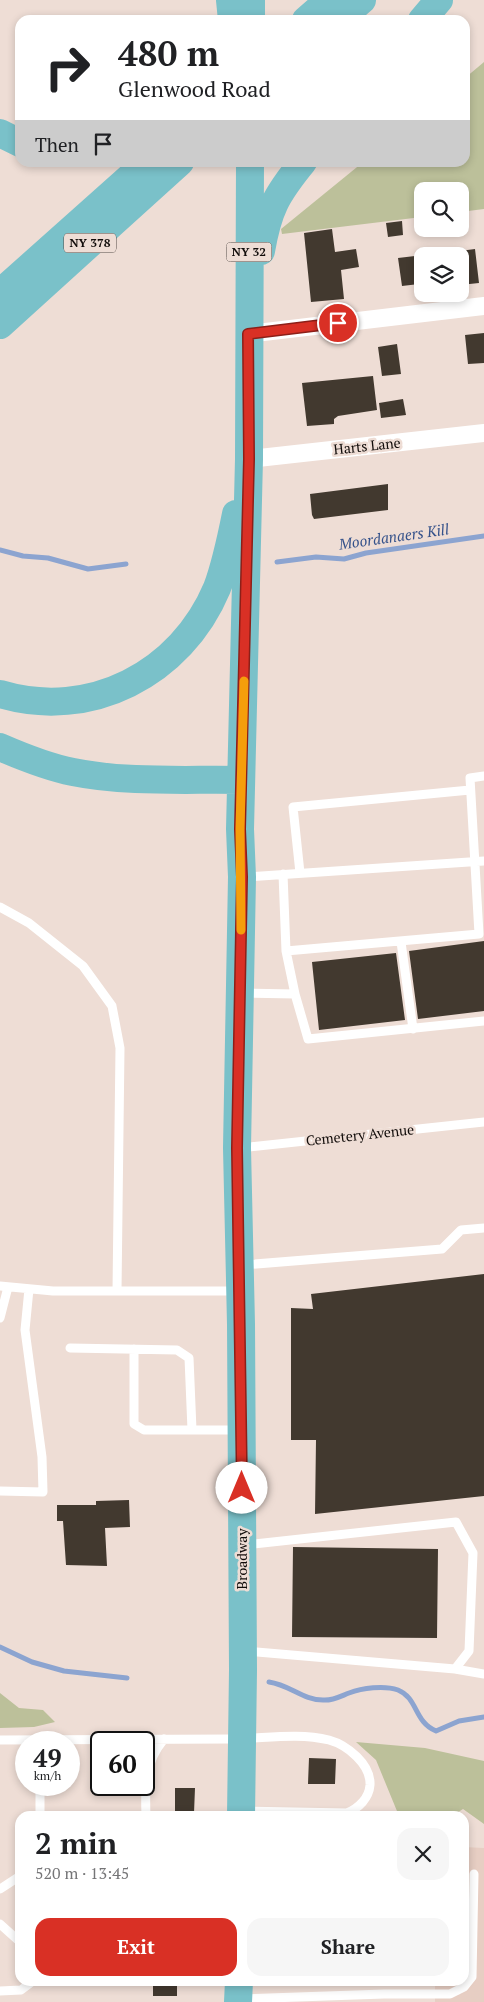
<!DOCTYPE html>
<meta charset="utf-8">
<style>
body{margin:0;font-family:"PT Serif",serif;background:#f6f6f6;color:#202124;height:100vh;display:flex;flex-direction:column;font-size:19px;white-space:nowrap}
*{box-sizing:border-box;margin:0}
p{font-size:16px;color:#757577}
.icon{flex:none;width:28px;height:28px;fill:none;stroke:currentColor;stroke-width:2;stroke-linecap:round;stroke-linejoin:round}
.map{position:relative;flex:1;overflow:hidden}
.sheet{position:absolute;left:15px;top:1811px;width:454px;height:175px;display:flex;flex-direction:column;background:#fff;border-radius:15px;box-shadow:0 2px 8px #0003}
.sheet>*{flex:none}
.top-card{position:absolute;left:15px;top:15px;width:455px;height:152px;border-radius:15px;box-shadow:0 2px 8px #0003;background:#fff;color:#202124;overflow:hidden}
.tools{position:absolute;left:414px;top:182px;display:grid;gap:10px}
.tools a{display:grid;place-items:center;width:55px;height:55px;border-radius:10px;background:#fff;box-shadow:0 2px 8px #0003;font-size:25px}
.speed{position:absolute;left:15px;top:1731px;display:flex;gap:10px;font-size:25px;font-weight:700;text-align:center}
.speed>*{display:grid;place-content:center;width:65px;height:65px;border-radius:50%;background:#fff;box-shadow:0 2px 8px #0003;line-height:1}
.speed small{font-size:12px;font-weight:400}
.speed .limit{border:2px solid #111;border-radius:8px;background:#fff;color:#111}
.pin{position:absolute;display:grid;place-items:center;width:42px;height:42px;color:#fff;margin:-21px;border:2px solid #fff;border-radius:50%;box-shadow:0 1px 5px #0007}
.me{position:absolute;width:55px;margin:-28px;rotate:0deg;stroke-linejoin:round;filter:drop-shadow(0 0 4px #0008)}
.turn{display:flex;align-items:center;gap:18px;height:105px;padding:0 20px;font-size:22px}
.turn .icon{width:65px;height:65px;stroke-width:2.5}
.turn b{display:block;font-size:35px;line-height:42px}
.then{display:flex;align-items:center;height:48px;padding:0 20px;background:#0003;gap:10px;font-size:19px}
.round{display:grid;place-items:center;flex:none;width:52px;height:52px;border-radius:15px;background:#f6f6f6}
.headline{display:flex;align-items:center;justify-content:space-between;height:85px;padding:0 20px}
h1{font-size:30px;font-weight:800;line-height:38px}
.action{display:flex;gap:10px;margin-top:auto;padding:10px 20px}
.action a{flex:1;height:58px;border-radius:15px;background:#d93025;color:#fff;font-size:20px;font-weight:800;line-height:58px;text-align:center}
.action a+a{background:#f6f6f6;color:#202124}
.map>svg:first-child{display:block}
.built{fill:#e7cec3}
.green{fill:#bcc09a}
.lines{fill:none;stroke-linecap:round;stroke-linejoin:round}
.stream{stroke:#8ca4d0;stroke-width:5}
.building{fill:#42392f}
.service{stroke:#fff;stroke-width:9}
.minor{stroke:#fff;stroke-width:18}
.primary{stroke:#7ac1c9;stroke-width:28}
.route-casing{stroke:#8d1f18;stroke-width:12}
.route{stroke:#d93025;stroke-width:9}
.slow{stroke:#f59e0b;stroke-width:9}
.labels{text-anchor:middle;stroke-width:5;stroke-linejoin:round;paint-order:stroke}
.shield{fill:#eeddd5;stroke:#534b47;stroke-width:1}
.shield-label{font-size:12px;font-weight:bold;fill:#110c0a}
.street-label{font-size:14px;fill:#110c0a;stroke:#eeddd5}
.water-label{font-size:15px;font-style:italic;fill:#34518a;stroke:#eeddd5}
</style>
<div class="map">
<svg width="484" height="2002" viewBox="0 0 484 2002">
<rect width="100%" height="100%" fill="#eeddd5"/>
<path class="built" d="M 464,1847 L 484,1848 L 484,2002 L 435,2002 L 435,1981 L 464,1981 Z"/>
<path class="green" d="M 484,62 L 484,209 L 460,212 L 460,191 L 422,191 L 422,217 L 282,234 L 281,229 L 362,163 L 465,162 L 465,78 Z
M 0,1693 L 19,1708 L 43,1710 L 55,1722 L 34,1727 L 0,1728 Z
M 356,1742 L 425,1748 L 484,1761 L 484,1824 L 463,1809 L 452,1816 L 399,1816 L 376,1760 Z"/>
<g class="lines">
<path class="stream" d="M 0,550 L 23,556 L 48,558 L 88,569 L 126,564
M 277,562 L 316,557 L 344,559 L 366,553 L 484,536
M 0,1647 L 32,1662 L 64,1671 L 127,1678
M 269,1682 C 290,1685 303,1700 323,1700 C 332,1701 341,1696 349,1693 C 362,1688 384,1685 398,1690 C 418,1698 414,1722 436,1731 L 459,1721 L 484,1717"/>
</g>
<path class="building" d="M 402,221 L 403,235 L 388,237 L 386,223 Z
M 332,229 L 335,252 L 356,249 L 359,267 L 341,270 L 344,299 L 311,302 L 304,233 Z
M 475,249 L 479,283 L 460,285 L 460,251 Z
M 415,256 L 419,284 L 402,286 L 398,258 Z
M 484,333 L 484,363 L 468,364 L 465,335 Z
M 397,344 L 401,374 L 382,376 L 378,347 Z
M 373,376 L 377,410 L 338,416 L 334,419 L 334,424 L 307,426 L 302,383 Z
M 403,399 L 406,415 L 381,418 L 379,403 Z
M 388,484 L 388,510 L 314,519 L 312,515 L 310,494 Z
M 484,941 L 484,1011 L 418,1019 L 409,951 Z
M 396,953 L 405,1020 L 319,1030 L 312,962 Z
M 484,1274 L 484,1496 L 315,1514 L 316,1440 L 291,1440 L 291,1308 L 313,1309 L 311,1294 Z
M 129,1500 L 130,1527 L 105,1528 L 107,1566 L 66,1565 L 63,1521 L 57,1521 L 57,1505 L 96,1505 L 96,1501 Z
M 293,1547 L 438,1549 L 437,1638 L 292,1637 Z
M 309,1758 L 336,1759 L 335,1784 L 308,1784 Z
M 175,1788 L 195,1788 L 194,1813 L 175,1813 Z
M 177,1981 L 177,1996 L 153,1996 L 153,1981 Z"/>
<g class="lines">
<path class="service" d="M 300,873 L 293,807 L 470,790
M 245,877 L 484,861
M 0,907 L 29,923 L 83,966 L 112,1006 L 120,1048 L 117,1291
M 401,942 L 413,1029
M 286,951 L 479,934 L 470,778 L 484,776
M 241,993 L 295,994 L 286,951 L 283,874
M 295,994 L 308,1039 L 484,1021
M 240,1148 L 484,1122
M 243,1265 L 442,1249 L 461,1230 L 484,1228
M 0,1286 L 53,1291 L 238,1291
M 0,1318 L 8,1287
M 70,1348 L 177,1350 L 189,1358 L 192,1430 L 239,1430
M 134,1349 L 134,1424 L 144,1430 L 192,1430
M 0,1491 L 43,1492 L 42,1457 L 25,1330 L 29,1289
M 244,1545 L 456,1522 L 473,1553 L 469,1651 L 455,1669 L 246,1651
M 455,1669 L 484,1674
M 0,1740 C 77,1739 154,1739 231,1739 C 263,1739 297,1732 329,1740 C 347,1745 371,1764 370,1785 C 369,1798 359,1808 347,1813 L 244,1811
M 40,1785 L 40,1816
M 146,1816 C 145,1786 144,1763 164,1739
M 0,1889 L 20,1876
M 0,1924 L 20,1942
M 0,1991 L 21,1990 L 33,1981
M 241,1999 L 384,1994 L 450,1994 L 464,1987 L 472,1977 L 474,1874"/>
<path class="minor" d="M 248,334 L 484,306
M 249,459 L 484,433"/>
<path class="primary" d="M 230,0 L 232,20
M 251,20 L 251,0
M 306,20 L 329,0
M 339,20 L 362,0
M 422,20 L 439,0
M 0,133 L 20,143
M 261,251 C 268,210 276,195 303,162
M 0,293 L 147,162
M 0,325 L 180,162
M 0,694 C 90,721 181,674 217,588 C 226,564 231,539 236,514
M 0,747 C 23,757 48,767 73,772 C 127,783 186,779 241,780
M 241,1816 L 243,1670 L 241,1324 L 237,1148 L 242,877 L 240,829 L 249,459 L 250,162
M 238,2002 L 239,1981"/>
</g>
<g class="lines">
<defs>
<path id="route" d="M 242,1488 L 237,1148 L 242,877 L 240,829 L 249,459 L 248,334 L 338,323"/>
</defs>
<use href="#route" class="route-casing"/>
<use href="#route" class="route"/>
<path class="slow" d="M 241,930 L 240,829 L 244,681"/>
</g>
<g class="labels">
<g class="shield">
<rect x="64" y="233.5" width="52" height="19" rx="4"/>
<rect x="226.5" y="242.5" width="45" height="19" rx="4"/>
</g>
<g class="shield-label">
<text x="90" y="247">NY 378</text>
<text x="249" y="256">NY 32</text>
</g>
<g class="street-label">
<text transform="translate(367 446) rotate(-6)" y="5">Harts Lane</text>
<text transform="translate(360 1135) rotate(-6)" y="5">Cemetery Avenue</text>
<text transform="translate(242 1559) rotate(-90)" y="5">Broadway</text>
</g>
<g class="water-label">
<text transform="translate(394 537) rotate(-8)" y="5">Moordanaers Kill</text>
</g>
</g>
</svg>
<div class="tools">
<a><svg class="icon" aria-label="search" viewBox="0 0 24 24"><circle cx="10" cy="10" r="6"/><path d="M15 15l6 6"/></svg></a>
<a><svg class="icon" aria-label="layers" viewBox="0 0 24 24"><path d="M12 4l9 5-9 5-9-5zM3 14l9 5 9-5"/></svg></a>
</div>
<div class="speed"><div>49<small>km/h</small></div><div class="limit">60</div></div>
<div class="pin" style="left:338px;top:323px;background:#d93025"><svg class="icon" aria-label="arrive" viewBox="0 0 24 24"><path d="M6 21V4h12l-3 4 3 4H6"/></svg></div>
<svg class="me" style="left:242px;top:1488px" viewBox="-20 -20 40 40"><circle r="19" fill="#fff"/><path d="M0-13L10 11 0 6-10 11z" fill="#d93025"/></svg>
<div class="top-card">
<div class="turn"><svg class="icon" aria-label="right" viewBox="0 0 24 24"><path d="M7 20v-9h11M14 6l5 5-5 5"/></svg><div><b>480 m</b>Glenwood Road</div></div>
<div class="then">Then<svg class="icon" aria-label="arrive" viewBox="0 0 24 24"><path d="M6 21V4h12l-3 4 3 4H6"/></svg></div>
</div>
<section class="sheet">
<div class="headline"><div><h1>2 min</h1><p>520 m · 13:45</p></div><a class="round"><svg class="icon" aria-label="close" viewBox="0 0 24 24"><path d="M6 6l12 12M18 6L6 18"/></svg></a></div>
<div class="action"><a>Exit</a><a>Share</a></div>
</section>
</div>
